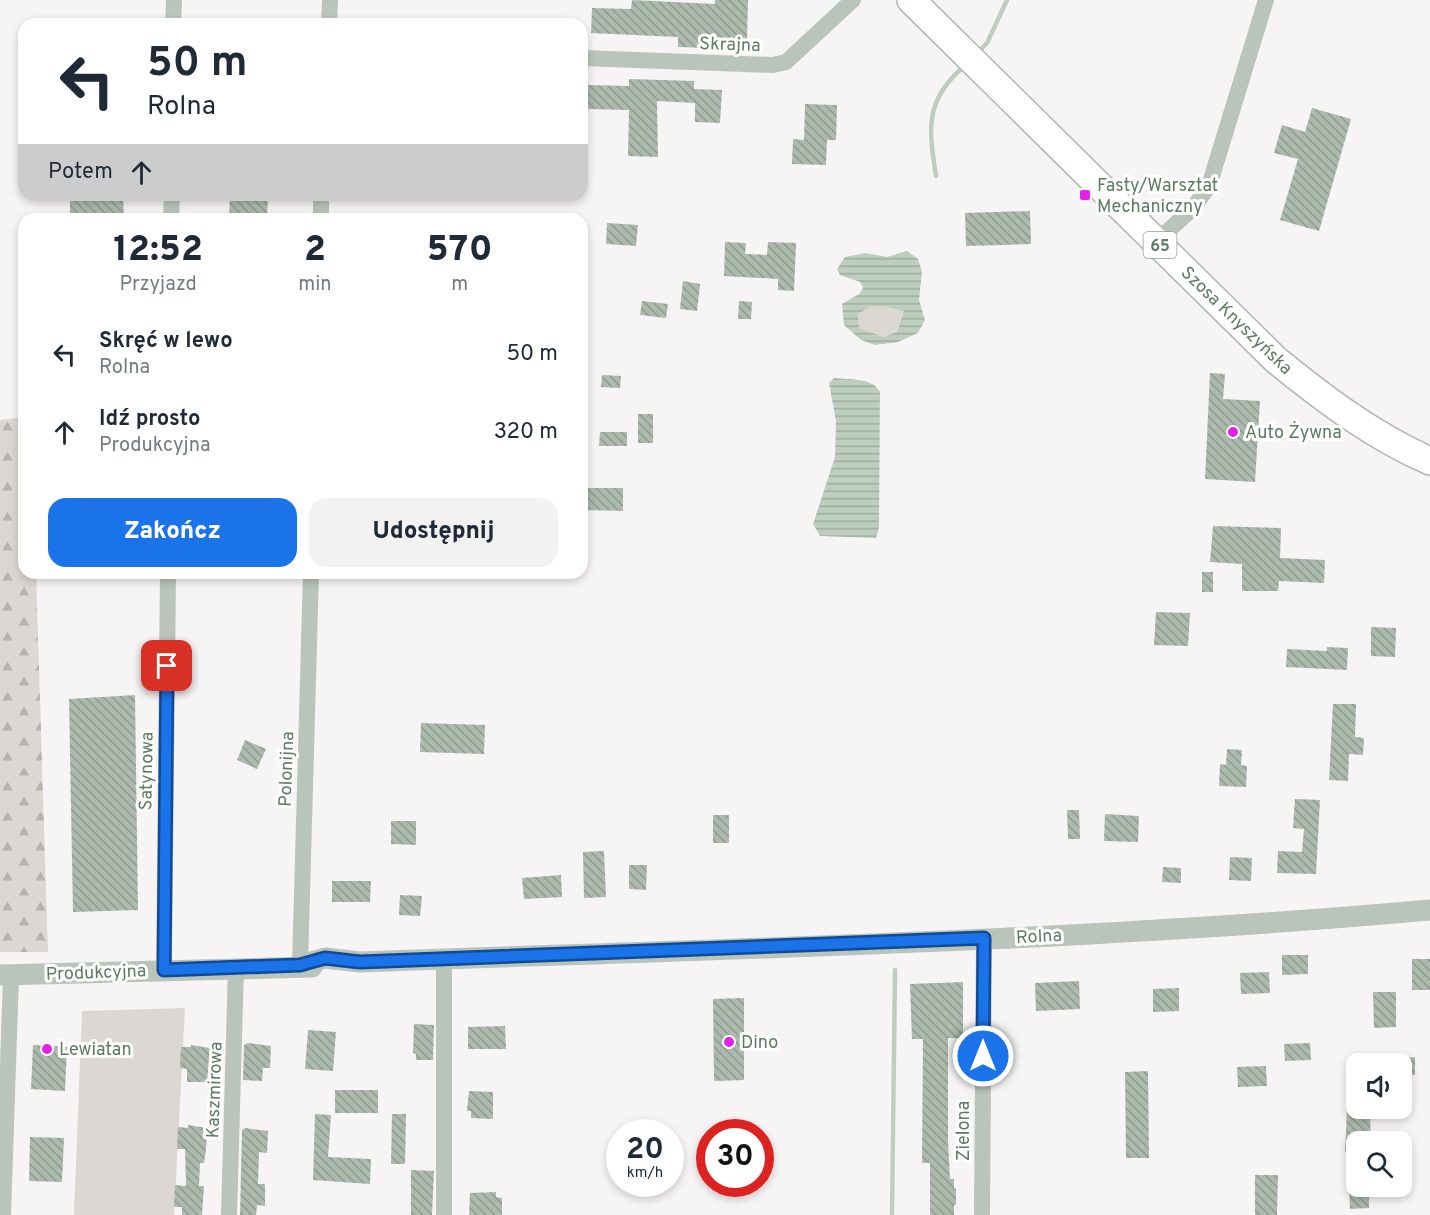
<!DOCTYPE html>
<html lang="pl">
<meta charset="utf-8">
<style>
body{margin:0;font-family:Overpass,sans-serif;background:#f2f2f3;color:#1f2937;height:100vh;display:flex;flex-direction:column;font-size:22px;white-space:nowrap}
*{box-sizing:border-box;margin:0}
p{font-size:20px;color:#747a83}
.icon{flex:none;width:33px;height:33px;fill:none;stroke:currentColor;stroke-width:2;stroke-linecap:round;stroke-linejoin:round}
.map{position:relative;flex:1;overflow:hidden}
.sheet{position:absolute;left:18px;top:213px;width:570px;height:366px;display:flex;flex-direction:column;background:#fff;border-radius:18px;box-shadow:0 3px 9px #0003}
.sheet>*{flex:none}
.banner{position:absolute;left:18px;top:18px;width:570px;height:183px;border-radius:18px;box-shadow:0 3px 9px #0003;background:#fff;color:#1f2937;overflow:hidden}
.buttons{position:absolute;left:1346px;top:1053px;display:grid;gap:12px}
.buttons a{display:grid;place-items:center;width:66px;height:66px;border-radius:12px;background:#fff;box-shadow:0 3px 9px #0003;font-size:30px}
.speed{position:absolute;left:606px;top:1119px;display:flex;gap:12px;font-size:30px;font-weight:700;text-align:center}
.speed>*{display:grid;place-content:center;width:78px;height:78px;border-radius:50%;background:#fff;box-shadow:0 3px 9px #0003;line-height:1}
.speed small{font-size:15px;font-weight:400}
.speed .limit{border:9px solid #d22;background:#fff;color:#111}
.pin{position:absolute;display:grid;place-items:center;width:51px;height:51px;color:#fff;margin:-26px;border-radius:12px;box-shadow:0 3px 9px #0006}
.me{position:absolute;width:66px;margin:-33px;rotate:0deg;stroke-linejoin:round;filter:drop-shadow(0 0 4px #0008)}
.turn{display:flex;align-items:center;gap:21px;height:126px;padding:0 30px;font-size:27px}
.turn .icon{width:78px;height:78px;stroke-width:2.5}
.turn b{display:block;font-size:42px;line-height:51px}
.then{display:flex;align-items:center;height:57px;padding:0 30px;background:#0003;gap:12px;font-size:22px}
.eta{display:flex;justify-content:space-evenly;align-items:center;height:102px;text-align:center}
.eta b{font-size:36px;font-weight:800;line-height:42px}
.action{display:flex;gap:12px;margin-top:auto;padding:12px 30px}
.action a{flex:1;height:69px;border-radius:18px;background:#1a73e8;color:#fff;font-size:24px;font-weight:800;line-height:69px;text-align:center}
.action a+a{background:#f2f2f3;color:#1f2937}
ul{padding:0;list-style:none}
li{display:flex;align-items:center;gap:18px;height:78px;padding:0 30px}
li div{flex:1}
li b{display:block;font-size:22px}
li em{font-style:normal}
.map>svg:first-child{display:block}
.green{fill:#ddd7d3}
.forest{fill:url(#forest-firs)}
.water{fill:url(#water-rules);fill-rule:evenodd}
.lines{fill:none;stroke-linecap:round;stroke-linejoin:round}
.stream{stroke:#becebe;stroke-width:4.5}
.building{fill:url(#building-back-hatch)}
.primary-casing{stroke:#adb8af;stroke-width:30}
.minor{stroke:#b9c4bb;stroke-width:16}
.tertiary{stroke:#b9c4bb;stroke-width:21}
.primary{stroke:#fff;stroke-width:27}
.route-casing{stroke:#114b97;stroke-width:15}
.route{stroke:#1a73e8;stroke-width:10}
.poi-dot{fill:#e421ea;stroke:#fff;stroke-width:2}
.labels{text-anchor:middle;stroke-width:6;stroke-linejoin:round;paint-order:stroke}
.shield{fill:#fff;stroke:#8ea391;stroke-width:1.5}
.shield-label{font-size:16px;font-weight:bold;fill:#5d7b62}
.street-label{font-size:18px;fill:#5d7b62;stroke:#fff}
.poi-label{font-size:18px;fill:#5d7b62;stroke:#fff;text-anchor:start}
</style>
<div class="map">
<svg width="1430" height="1215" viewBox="0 0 1430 1215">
<defs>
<pattern id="forest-firs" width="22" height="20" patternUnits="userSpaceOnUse" patternTransform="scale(1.5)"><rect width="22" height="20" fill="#ddd7d3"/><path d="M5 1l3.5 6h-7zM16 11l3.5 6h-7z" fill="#b6b3af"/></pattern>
<pattern id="water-rules" width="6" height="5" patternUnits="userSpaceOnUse" patternTransform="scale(1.5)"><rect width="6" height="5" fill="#becebe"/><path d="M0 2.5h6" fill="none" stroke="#9eac9e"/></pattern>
<pattern id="building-back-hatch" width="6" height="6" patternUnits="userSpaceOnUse" patternTransform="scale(1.5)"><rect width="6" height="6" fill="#abbaad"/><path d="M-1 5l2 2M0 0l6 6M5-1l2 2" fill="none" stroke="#8e9c90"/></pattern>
</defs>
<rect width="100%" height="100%" fill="#f7f4f5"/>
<path class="green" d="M 884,306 L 905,310 L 897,330 L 884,337 L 859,328 L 858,314 L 870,307 Z
M 185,1008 L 174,1215 L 74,1215 L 82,1011 Z"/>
<path class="forest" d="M 24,417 L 24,573 L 36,573 L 48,952 L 0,952 L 0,420 Z"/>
<path class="water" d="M 907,251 L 918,259 L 922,272 L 919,300 L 925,320 L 918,333 L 898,342 L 875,345 L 861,340 L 844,325 L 842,304 L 859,294 L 863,288 L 860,282 L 840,275 L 837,269 L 845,257 L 866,253 L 887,257 ZM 884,306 L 904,311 L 897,331 L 884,337 L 859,328 L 858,314 L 870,307 Z
M 834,378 C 848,380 873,377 880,392 L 879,527 L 876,538 L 820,536 L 813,524 L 835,457 L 836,421 L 829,383 Z"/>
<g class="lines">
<path class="stream" d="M 981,49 L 987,43 L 1007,0
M 936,176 C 929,130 924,102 962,68
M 892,1215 L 895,970"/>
</g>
<path class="building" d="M 632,0 L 715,4 L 715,0 L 748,0 L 747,40 L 704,39 L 704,48 L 678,47 L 678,37 L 591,33 L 592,8 L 631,9 Z
M 629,79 L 694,81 L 694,89 L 722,90 L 720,123 L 695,122 L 695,103 L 657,101 L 658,157 L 628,156 L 629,110 L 587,109 L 588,85 L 629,86 Z
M 805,104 L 837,105 L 836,140 L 827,140 L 826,165 L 792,164 L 793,139 L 804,140 Z
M 1312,108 L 1351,119 L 1319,231 L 1280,220 L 1298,159 L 1274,153 L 1282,125 L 1305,132 Z
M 70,195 L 123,195 L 124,219 L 70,219 Z
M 230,195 L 268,195 L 267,219 L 229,219 Z
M 1030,211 L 1031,244 L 966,246 L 965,213 Z
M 607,223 L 638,225 L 636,246 L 606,244 Z
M 725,242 L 746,243 L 745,254 L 767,255 L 768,242 L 796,243 L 794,291 L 778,290 L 778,279 L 724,276 Z
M 683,281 L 700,284 L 697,311 L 680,309 Z
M 642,301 L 668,304 L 666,318 L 640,315 Z
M 739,301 L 752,302 L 751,319 L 738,319 Z
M 1210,373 L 1225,374 L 1223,399 L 1260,401 L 1255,482 L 1205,479 Z
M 602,375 L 621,376 L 620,388 L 601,387 Z
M 638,414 L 653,414 L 653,443 L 638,443 Z
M 600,432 L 627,432 L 627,446 L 599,446 Z
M 582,488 L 623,488 L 623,511 L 582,510 Z
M 1213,526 L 1281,528 L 1280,558 L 1325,560 L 1324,583 L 1279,581 L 1278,591 L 1242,591 L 1242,564 L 1210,562 Z
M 1202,572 L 1213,572 L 1213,592 L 1202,592 Z
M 1156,612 L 1190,613 L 1188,646 L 1154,645 Z
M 1371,627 L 1396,628 L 1395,657 L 1371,656 Z
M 1327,647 L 1348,648 L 1347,670 L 1286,667 L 1287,649 L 1327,651 Z
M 135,695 L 138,910 L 73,912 L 69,699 Z
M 1333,704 L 1356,704 L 1355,737 L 1364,738 L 1363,755 L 1349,754 L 1348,781 L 1329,780 Z
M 421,723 L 485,725 L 484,754 L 420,752 Z
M 245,740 L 266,749 L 257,769 L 237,760 Z
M 1227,749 L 1242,750 L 1241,765 L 1247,766 L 1246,787 L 1219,786 L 1220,764 L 1226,765 Z
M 1295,799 L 1320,800 L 1316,874 L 1277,873 L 1278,851 L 1302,852 L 1304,829 L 1293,828 Z
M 1067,810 L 1079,810 L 1080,839 L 1068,839 Z
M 1105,814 L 1139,816 L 1138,842 L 1104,841 Z
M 713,815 L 729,815 L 729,843 L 713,843 Z
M 391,821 L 416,821 L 416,845 L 391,844 Z
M 604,851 L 606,897 L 584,898 L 583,852 Z
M 1230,857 L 1252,858 L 1251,881 L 1229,880 Z
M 629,865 L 647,865 L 646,890 L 629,889 Z
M 1163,867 L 1181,868 L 1181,883 L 1162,882 Z
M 561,875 L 562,897 L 524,899 L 522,878 Z
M 332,881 L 371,881 L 370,902 L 332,902 Z
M 400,895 L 422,896 L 420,916 L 399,915 Z
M 1282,955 L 1308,955 L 1308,974 L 1282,975 Z
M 1412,959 L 1430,959 L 1430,990 L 1412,990 Z
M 1269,972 L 1270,993 L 1241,994 L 1240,973 Z
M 1079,981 L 1080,1009 L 1036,1011 L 1035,983 Z
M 963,982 L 963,1038 L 948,1038 L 948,1140 L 950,1179 L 954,1179 L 954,1188 L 956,1189 L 956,1205 L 954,1205 L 954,1215 L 930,1215 L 930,1163 L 922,1163 L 923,1039 L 912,1039 L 910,984 Z
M 1179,988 L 1179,1011 L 1153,1012 L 1153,989 Z
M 1373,992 L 1396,992 L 1396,1027 L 1374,1028 Z
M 744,998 L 744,1080 L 714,1081 L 713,999 Z
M 414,1024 L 434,1025 L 433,1060 L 416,1060 L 416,1054 L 413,1053 Z
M 505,1026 L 506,1049 L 468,1049 L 468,1027 Z
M 308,1030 L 336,1032 L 333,1071 L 305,1069 Z
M 248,1043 L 271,1046 L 270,1068 L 263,1068 L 262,1081 L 243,1080 L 244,1045 Z
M 1310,1043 L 1311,1060 L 1285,1061 L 1284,1044 Z
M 33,1045 L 67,1047 L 65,1091 L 31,1089 Z
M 191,1045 L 210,1048 L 207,1082 L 187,1082 L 187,1069 L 180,1068 L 181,1047 L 191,1047 Z
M 1415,1057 L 1415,1075 L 1402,1075 L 1402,1058 Z
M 1266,1066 L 1267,1086 L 1238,1087 L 1237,1067 Z
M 1148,1071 L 1149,1158 L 1126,1158 L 1125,1072 Z
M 335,1090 L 378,1090 L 378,1113 L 335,1113 Z
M 469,1091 L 493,1092 L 493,1119 L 471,1118 L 471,1111 L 467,1111 Z
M 1347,1108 L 1365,1108 L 1365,1116 L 1370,1115 L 1371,1142 L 1356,1142 L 1356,1152 L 1345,1152 Z
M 315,1114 L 331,1115 L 328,1157 L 371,1159 L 370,1184 L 313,1180 Z
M 392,1114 L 406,1114 L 405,1164 L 391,1164 Z
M 188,1125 L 207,1128 L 206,1150 L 204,1163 L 200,1163 L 199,1186 L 204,1186 L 202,1215 L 182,1215 L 182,1207 L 174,1207 L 175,1185 L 186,1186 L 185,1149 L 177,1149 L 178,1127 L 188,1128 Z
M 245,1128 L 268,1131 L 267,1153 L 259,1152 L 258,1184 L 265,1184 L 265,1206 L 257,1205 L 256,1215 L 240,1215 L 242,1130 Z
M 30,1137 L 64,1138 L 62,1182 L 29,1181 Z
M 411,1170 L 434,1171 L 432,1215 L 411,1215 Z
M 1255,1175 L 1278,1175 L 1277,1215 L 1255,1215 Z
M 1349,1186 L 1369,1186 L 1369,1208 L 1350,1209 Z
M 496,1192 L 496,1197 L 502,1198 L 502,1215 L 469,1215 L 470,1193 Z"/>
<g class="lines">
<defs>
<path id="primary" d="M 911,0 L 1276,360 C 1324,399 1373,436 1430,461"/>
</defs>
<use href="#primary" class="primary-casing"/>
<path class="minor" d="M 173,24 L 174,0
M 329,24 L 330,0
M 582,58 L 773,65 L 786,62 L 853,0
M 171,219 L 172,195
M 321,219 L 321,195
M 1156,242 L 1193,208 L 1209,186 L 1266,0
M 300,965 L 311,573
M 164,970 L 168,573
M 3,1215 L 11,975
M 229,1215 L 236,967
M 444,1215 L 444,959
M 982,1215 L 984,938"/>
<path class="tertiary" d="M 300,965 L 325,958 L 360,962 C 716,949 1074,942 1430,910
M 0,975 L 312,967"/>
<use href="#primary" class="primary"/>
</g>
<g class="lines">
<defs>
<path id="route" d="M 167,666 L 164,970 L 300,965 L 325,958 L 360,962 L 984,938 L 983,1056"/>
</defs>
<use href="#route" class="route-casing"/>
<use href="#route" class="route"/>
</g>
<g class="poi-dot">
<rect x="1079" y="189" width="12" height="12" rx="3"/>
<circle cx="1233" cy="432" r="6"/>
<circle cx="729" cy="1042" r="6"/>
<circle cx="47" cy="1049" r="6"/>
</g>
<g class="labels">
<rect class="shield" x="1143.5" y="232" width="33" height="26" rx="4.5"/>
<g class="shield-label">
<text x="1160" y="251">65</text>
</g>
<g class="street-label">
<text transform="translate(730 44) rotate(2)" y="6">Skrajna</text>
<text transform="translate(1237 320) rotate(44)" y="6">Szosa Knyszyńska</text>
<text transform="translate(286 769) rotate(-88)" y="6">Polonijna</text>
<text transform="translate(146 771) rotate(-89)" y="6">Satynowa</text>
<text transform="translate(1039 936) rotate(-3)" y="6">Rolna</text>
<text transform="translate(96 972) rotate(-2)" y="6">Produkcyjna</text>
<text transform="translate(214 1090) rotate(-88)" y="6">Kaszmirowa</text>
<text transform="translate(963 1131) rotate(-90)" y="6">Zielona</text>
</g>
<g class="poi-label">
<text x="1097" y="191">Fasty/Warsztat<tspan x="1097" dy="21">Mechaniczny</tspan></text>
<text x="1245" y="438">Auto Żywna</text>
<text x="741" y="1048">Dino</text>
<text x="59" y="1055">Lewiatan</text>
</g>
</g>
</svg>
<div class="buttons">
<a><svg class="icon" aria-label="sound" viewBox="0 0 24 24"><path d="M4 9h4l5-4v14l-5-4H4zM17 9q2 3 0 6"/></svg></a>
<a><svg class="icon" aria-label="search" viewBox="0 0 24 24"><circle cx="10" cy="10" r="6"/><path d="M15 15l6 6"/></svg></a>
</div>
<div class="speed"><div>20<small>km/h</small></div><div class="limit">30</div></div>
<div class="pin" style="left:167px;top:666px;background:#d93025"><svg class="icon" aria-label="arrive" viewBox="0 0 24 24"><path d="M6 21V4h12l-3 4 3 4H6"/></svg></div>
<svg class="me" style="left:983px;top:1056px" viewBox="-20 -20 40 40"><circle r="17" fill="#1a73e8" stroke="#fff" stroke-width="3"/><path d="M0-11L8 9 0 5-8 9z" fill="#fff"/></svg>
<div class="banner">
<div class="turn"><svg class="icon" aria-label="left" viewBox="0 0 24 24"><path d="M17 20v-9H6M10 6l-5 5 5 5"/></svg><div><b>50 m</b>Rolna</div></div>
<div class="then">Potem<svg class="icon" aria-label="ahead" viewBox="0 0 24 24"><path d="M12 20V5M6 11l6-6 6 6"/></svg></div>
</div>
<section class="sheet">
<div class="eta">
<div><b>12:52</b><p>Przyjazd</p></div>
<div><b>2</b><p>min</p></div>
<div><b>570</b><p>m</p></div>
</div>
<ul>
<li><svg class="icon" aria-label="left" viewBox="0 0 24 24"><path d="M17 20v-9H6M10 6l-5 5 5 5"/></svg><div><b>Skręć w lewo</b><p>Rolna</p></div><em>50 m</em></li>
<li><svg class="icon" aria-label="ahead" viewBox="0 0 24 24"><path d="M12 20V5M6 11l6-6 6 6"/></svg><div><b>Idź prosto</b><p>Produkcyjna</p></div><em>320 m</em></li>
</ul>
<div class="action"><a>Zakończ</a><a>Udostępnij</a></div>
</section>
</div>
